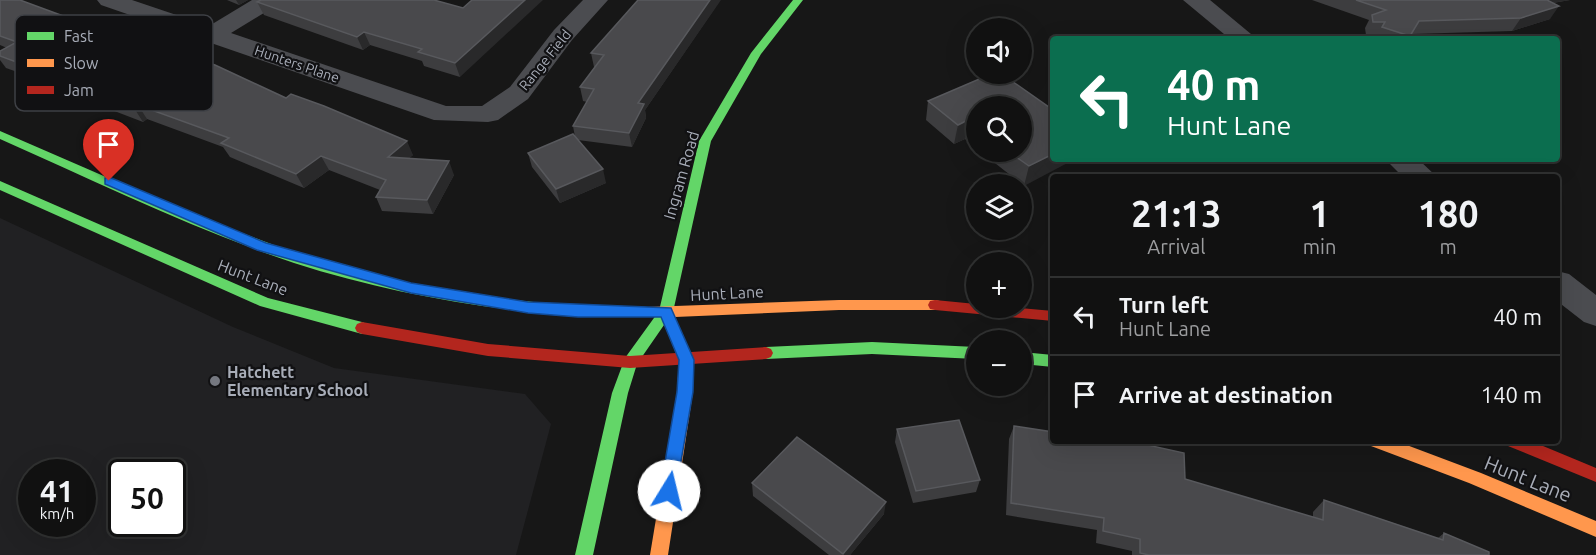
<!DOCTYPE html>
<meta charset="utf-8">
<style>
body{margin:0;font-family:Ubuntu,sans-serif;background:#1a1a1a;color:#f1f3f6;height:100vh;display:flex;flex-direction:column;font-size:22px;white-space:nowrap}
*{box-sizing:border-box;margin:0}
p{font-size:20px;color:#9c9d9f}
.icon{flex:none;width:33px;height:33px;fill:none;stroke:currentColor;stroke-width:2;stroke-linecap:round;stroke-linejoin:round}
.map{position:relative;flex:1;overflow:hidden}
.sheet{position:absolute;left:1050px;top:174px;width:510px;height:270px;display:flex;flex-direction:column;background:#111;border-radius:6px;box-shadow:0 6px 24px #0002,0 0 0 2px #303131}
.sheet>*{flex:none}
.hud{position:absolute;left:1050px;top:36px;width:510px;height:126px;border-radius:6px;box-shadow:0 6px 24px #0002,0 0 0 2px #303131;background:#0b6e4f;color:#fff;overflow:hidden}
.fabs{position:absolute;left:966px;top:18px;display:grid;gap:12px}
.fabs a{display:grid;place-items:center;width:66px;height:66px;border-radius:50%;background:#111;box-shadow:0 6px 24px #0002,0 0 0 2px #303131;font-size:30px}
.speed{position:absolute;left:18px;top:459px;display:flex;gap:12px;font-size:30px;font-weight:700;text-align:center}
.speed>*{display:grid;place-content:center;width:78px;height:78px;border-radius:50%;background:#111;box-shadow:0 6px 24px #0002,0 0 0 2px #303131;line-height:1}
.speed small{font-size:15px;font-weight:400}
.speed .limit{border:3px solid #111;border-radius:9px;background:#fff;color:#111}
.pin{position:absolute;display:grid;place-items:center;width:51px;height:51px;color:#fff;margin:-62px -26px;border-radius:50% 50% 50% 0;rotate:-45deg;box-shadow:0 0 6px #0007}
.pin .icon{rotate:45deg}
.me{position:absolute;width:66px;margin:-33px;rotate:9deg;stroke-linejoin:round;filter:drop-shadow(0 0 4px #0008)}
.turn{display:flex;align-items:center;gap:21px;height:126px;padding:0 18px;font-size:27px}
.turn .icon{width:78px;height:78px;stroke-width:2.5}
.turn b{display:block;font-size:42px;line-height:51px}
.eta{display:flex;justify-content:space-evenly;align-items:center;height:102px;text-align:center}
.eta b{font-size:36px;font-weight:700;line-height:42px}
ul{padding:0;list-style:none}
li{display:flex;align-items:center;gap:18px;height:78px;padding:0 18px;border-top:2px solid #303131}
li div{flex:1}
li b{display:block;font-size:22px}
li em{font-style:normal}
.map>svg:first-child{display:block}
.built{fill:#212123;fill-rule:evenodd}
.lines{fill:none;stroke-linecap:round;stroke-linejoin:round}
.street{fill:#4b4c50;fill-rule:evenodd}
.fast{fill:#63d668;fill-rule:evenodd}
.slow{fill:#ff974d;fill-rule:evenodd}
.jam{fill:#b3261e;fill-rule:evenodd}
.wall{fill:#3d3d3f}
.shaded-wall{fill:#29292a}
.building{fill:#49494c;stroke:#58595d;stroke-width:1.5}
.route{fill:#1a73e8;stroke:#114b97;stroke-width:1.5}
.poi-dot{fill:#757880;stroke:#111113;stroke-width:2}
.labels{text-anchor:middle;stroke-width:4.5;stroke-linejoin:round;paint-order:stroke}
.far-street-label{font-size:14px;fill:#a8adb8;stroke:#111113}
.street-label{font-size:16px;fill:#a8adb8;stroke:#111113}
.poi-label{font-size:16px;font-weight:bold;fill:#a8adb8;stroke:#111113;text-anchor:start}
.near-street-label{font-size:20px;fill:#a8adb8;stroke:#111113}
.key{fill:#111113;stroke:#3e4045;stroke-width:1.5}
.key-label{font-size:16px;fill:#a8adb8}
</style>
<div class="map">
<svg width="1596" height="555" viewBox="0 0 1596 555">
<rect width="100%" height="100%" fill="#171717"/>
<path class="built" d="M 0,218 L 233,327 L 334,368 L 525,394 L 551,424 L 516,555 L 0,555 ZM 82,472 L 82,524 L 32,524 L 32,472 ZM 172,472 L 172,524 L 122,524 L 122,472 Z"/>
<g class="lines">
<path class="street" d="M 97,0 L 132,0 L 209,26 L 252,0 L 281,0 L 277,5 L 231,33 L 446,106 L 482,106 L 510,87 L 554,30 L 583,0 L 608,0 L 572,40 L 528,99 L 498,120 L 488,122 L 434,120 L 101,5 Z
M 1183,0 L 1210,0 L 1257,39 L 1230,39 Z
M 1385,159 L 1418,159 L 1437,177 L 1403,177 Z
M 1557,271 L 1569,274 L 1596,295 L 1596,326 L 1584,322 L 1557,301 Z"/>
<path class="fast" d="M 793,0 L 803,0 L 761,54 L 711,141 L 673,312 L 637,364 L 628,393 L 593,555 L 575,555 L 612,393 L 625,358 L 659,311 L 699,141 L 751,53 Z
M 0,131 L 189,213 L 303,256 L 360,272 L 424,286 L 488,297 L 552,304 L 557,305 L 559,309 L 557,313 L 552,314 C 464,306 378,290 294,263 C 193,229 97,182 0,139 Z
M 0,181 L 268,298 L 362,322 L 367,324 L 369,328 L 367,332 L 362,334 L 260,306 L 0,190 Z
M 872,342 L 976,347 L 976,359 L 872,354 L 766,359 L 761,357 L 759,353 L 761,349 L 766,347 Z
M 1022,352 L 1053,355 L 1053,367 L 1022,364 Z"/>
<path class="slow" d="M 839,300 L 935,300 L 940,301 L 942,305 L 940,309 L 935,310 L 839,310 L 675,317 L 693,360 L 693,392 L 668,555 L 650,555 L 677,392 L 679,360 L 661,317 L 552,314 L 547,313 L 545,309 L 547,305 L 648,307 Z
M 1369,441 L 1396,441 L 1481,473 L 1596,521 L 1596,537 L 1469,483 L 1371,446 Z"/>
<path class="jam" d="M 935,300 L 976,304 L 976,308 L 1020,308 L 1053,311 L 1053,321 L 935,310 L 930,309 L 928,305 L 930,301 Z
M 362,322 L 488,344 L 630,356 L 766,347 L 771,349 L 773,353 L 771,357 L 766,359 L 630,368 L 488,356 L 362,334 L 357,332 L 355,328 L 357,324 Z
M 1506,441 L 1531,441 L 1596,468 L 1596,482 L 1508,446 Z"/>
</g>
<path class="wall" d="M 0,0 L 286,98 L 413,155 L 409,158 L 454,175 L 433,214 L 382,211 L 376,197 L 380,190 L 329,170 L 304,188 L 230,157 L 223,147 L 147,119 L 143,122 L 39,82 L 37,79 L 6,68 L 0,60 L 0,51 L 7,48 L 0,45 Z
M 227,0 L 248,0 L 239,5 Z
M 1312,0 L 1570,0 L 1553,3 L 1550,19 L 1512,31 L 1412,34 L 1409,39 L 1375,39 L 1377,35 L 1366,35 L 1365,28 L 1369,20 Z
M 257,2 L 463,8 L 460,77 L 424,66 L 422,61 L 370,45 L 363,50 L 264,15 Z
M 719,2 L 645,110 L 646,118 L 632,147 L 578,140 L 606,183 L 560,203 L 532,167 L 528,153 L 575,137 L 573,126 L 587,102 L 583,101 L 580,87 L 595,67 L 594,67 L 591,53 Z
M 928,101 L 1053,110 L 1024,186 L 981,152 L 1022,152 L 976,106 L 976,148 L 965,139 L 954,144 L 926,120 Z
M 1014,426 L 1053,441 L 1143,444 L 1185,479 L 1313,517 L 1313,512 L 1324,500 L 1438,538 L 1444,533 L 1489,555 L 1132,555 L 1132,551 L 1096,543 L 1097,530 L 1006,515 L 1009,439 Z
M 897,429 L 980,480 L 976,492 L 913,503 L 895,442 Z
M 752,483 L 884,514 L 850,555 L 829,555 L 753,496 Z"/>
<path class="shaded-wall" d="M 236,0 L 248,0 L 239,5 Z
M 525,0 L 543,0 L 460,77 L 455,63 Z
M 710,0 L 721,0 L 645,110 L 646,118 L 632,147 L 629,133 L 638,103 Z
M 1533,0 L 1570,0 L 1528,7 Z
M 1559,6 L 1550,19 L 1512,31 L 1521,18 Z
M 364,32 L 370,45 L 363,50 L 357,37 Z
M 138,105 L 147,119 L 143,122 L 134,108 Z
M 968,120 L 965,139 L 954,144 L 958,125 Z
M 407,141 L 413,155 L 394,171 L 388,157 Z
M 1053,154 L 1053,159 L 1075,159 L 1024,186 L 1029,166 Z
M 321,156 L 329,170 L 304,188 L 296,174 Z
M 449,161 L 454,175 L 433,214 L 427,200 Z
M 603,169 L 606,183 L 560,203 L 556,189 Z
M 886,502 L 884,514 L 850,555 L 842,555 L 843,554 Z"/>
<path class="building" d="M 0,0 L 20,0 L 66,17 L 215,65 L 286,98 L 291,94 L 324,106 L 407,141 L 388,157 L 449,161 L 427,200 L 376,197 L 386,180 L 321,156 L 296,174 L 221,143 L 229,138 L 138,105 L 134,108 L 28,68 L 30,67 L 0,56 L 0,51 L 17,42 L 0,36 Z
M 261,0 L 434,0 L 463,8 L 472,0 L 525,0 L 455,63 L 418,52 L 422,49 L 364,32 L 357,37 L 257,2 Z
M 638,0 L 710,0 L 638,103 L 644,104 L 629,133 L 573,126 L 594,89 L 580,87 L 604,55 L 591,53 Z
M 1356,0 L 1547,0 L 1559,6 L 1521,18 L 1419,21 L 1410,36 L 1382,27 L 1385,22 L 1373,22 L 1372,15 L 1386,10 Z
M 991,74 L 1002,74 L 1053,110 L 1053,154 L 1029,166 L 1009,152 L 1022,152 L 1022,106 L 976,106 L 976,126 L 968,120 L 958,125 L 928,101 Z
M 573,134 L 603,169 L 556,189 L 528,153 Z
M 959,420 L 980,480 L 916,491 L 897,429 Z
M 1014,426 L 1053,432 L 1053,441 L 1143,441 L 1143,444 L 1184,453 L 1185,479 L 1323,520 L 1324,500 L 1443,540 L 1444,533 L 1489,552 L 1489,555 L 1149,555 L 1140,553 L 1140,539 L 1103,531 L 1104,518 L 1011,503 Z
M 797,437 L 886,502 L 843,554 L 752,483 Z"/>
<path class="route" d="M 109,177 L 266,243 L 411,283 L 528,302 L 671,308 L 694,360 L 693,392 L 675,496 L 669,498 L 663,496 L 660,491 L 677,392 L 679,360 L 661,317 L 578,317 L 528,313 L 411,293 L 257,250 L 105,184 L 105,178 Z"/>
<circle class="poi-dot" cx="215" cy="381" r="6"/>
<g class="labels">
<g class="far-street-label">
<text transform="translate(545 60) rotate(-51)" y="5">Range Field</text>
<text transform="translate(297 64) rotate(19)" y="5">Hunters Plane</text>
</g>
<g class="street-label">
<text transform="translate(681 175) rotate(-74)" y="6">Ingram Road</text>
<text transform="translate(253 277) rotate(21)" y="6">Hunt Lane</text>
<text transform="translate(727 293) rotate(-3)" y="6">Hunt Lane</text>
</g>
<g class="poi-label">
<text x="227" y="378">Hatchett<tspan x="227" dy="18">Elementary School</tspan></text>
</g>
<g class="near-street-label">
<text transform="translate(1528 479) rotate(22)" y="7">Hunt Lane</text>
</g>
</g>
<rect x="15" y="15" width="198" height="96" rx="9" class="key"/>
<rect x="27" y="32" width="27" height="8" fill="#63d668"/>
<rect x="27" y="59" width="27" height="8" fill="#ff974d"/>
<rect x="27" y="86" width="27" height="8" fill="#b3261e"/>
<g class="key-label">
<text x="64" y="42">Fast</text>
<text x="64" y="69">Slow</text>
<text x="64" y="96">Jam</text>
</g>
</svg>
<div class="fabs">
<a><svg class="icon" aria-label="sound" viewBox="0 0 24 24"><path d="M4 9h4l5-4v14l-5-4H4zM17 9q2 3 0 6"/></svg></a>
<a><svg class="icon" aria-label="search" viewBox="0 0 24 24"><circle cx="10" cy="10" r="6"/><path d="M15 15l6 6"/></svg></a>
<a><svg class="icon" aria-label="layers" viewBox="0 0 24 24"><path d="M12 4l9 5-9 5-9-5zM3 14l9 5 9-5"/></svg></a>
<a>+</a>
<a>−</a>
</div>
<div class="speed"><div>41<small>km/h</small></div><div class="limit">50</div></div>
<div class="pin" style="left:109px;top:181px;background:#d93025"><svg class="icon" aria-label="arrive" viewBox="0 0 24 24"><path d="M6 21V4h12l-3 4 3 4H6"/></svg></div>
<svg class="me" style="left:669px;top:491px" viewBox="-20 -20 40 40"><circle r="19" fill="#fff"/><path d="M0-13L10 11 0 6-10 11z" fill="#1a73e8"/></svg>
<div class="hud">
<div class="turn"><svg class="icon" aria-label="left" viewBox="0 0 24 24"><path d="M17 20v-9H6M10 6l-5 5 5 5"/></svg><div><b>40 m</b>Hunt Lane</div></div>
</div>
<section class="sheet">
<div class="eta">
<div><b>21:13</b><p>Arrival</p></div>
<div><b>1</b><p>min</p></div>
<div><b>180</b><p>m</p></div>
</div>
<ul>
<li><svg class="icon" aria-label="left" viewBox="0 0 24 24"><path d="M17 20v-9H6M10 6l-5 5 5 5"/></svg><div><b>Turn left</b><p>Hunt Lane</p></div><em>40 m</em></li>
<li><svg class="icon" aria-label="arrive" viewBox="0 0 24 24"><path d="M6 21V4h12l-3 4 3 4H6"/></svg><div><b>Arrive at destination</b></div><em>140 m</em></li>
</ul>
</section>
</div>
